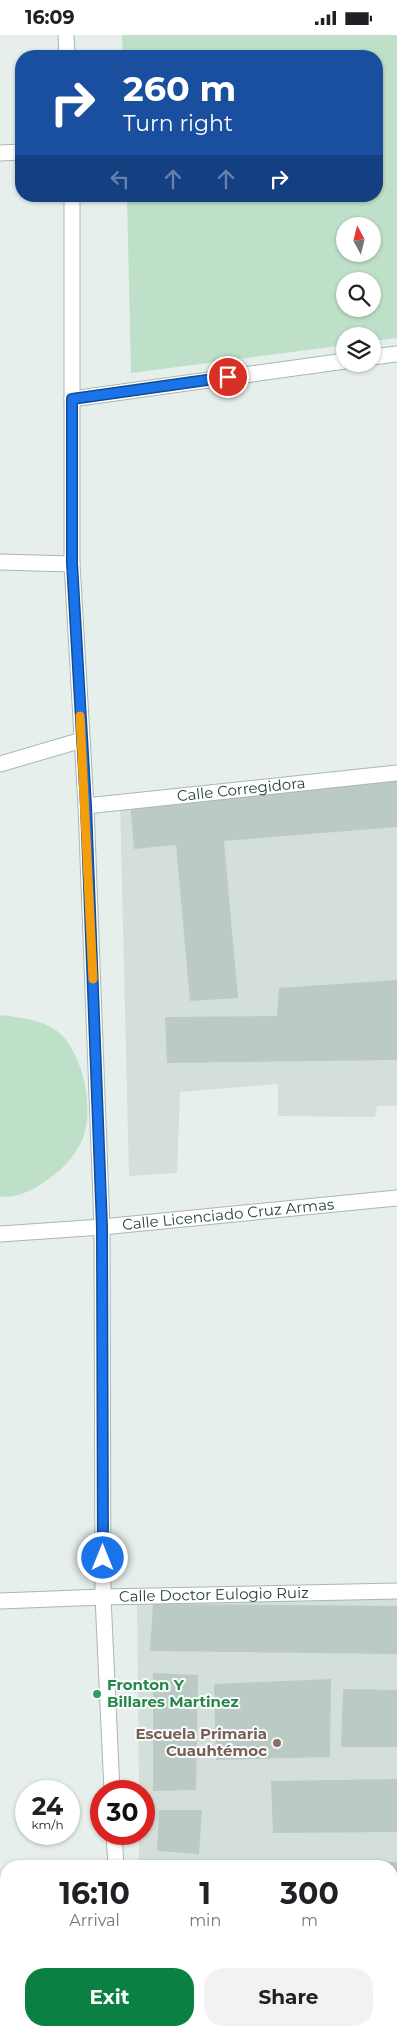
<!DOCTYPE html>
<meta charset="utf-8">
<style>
body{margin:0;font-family:Montserrat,sans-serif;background:#f2f2f2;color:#202124;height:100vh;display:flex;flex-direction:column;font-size:19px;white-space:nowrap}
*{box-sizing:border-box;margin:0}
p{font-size:16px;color:#757577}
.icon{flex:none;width:28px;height:28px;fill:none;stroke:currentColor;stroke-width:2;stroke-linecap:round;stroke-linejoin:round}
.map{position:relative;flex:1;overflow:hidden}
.side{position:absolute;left:0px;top:1825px;width:398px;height:176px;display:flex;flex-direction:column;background:#fff;border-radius:20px 20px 0 0;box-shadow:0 1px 4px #0004}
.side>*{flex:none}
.guide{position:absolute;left:15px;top:15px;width:368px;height:152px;border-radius:20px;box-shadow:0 1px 4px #0004;background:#1a4fa0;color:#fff;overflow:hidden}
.needle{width:32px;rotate:353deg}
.tools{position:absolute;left:336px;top:182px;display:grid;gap:10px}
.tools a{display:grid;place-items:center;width:45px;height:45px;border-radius:50%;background:#fff;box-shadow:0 1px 4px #0004;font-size:25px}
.speed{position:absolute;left:15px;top:1745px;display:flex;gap:10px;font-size:25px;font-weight:700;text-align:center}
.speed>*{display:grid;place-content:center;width:65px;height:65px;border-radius:50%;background:#fff;box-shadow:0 1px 4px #0004;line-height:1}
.speed small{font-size:12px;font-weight:400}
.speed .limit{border:8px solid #d22;background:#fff;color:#111}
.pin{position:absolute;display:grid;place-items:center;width:42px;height:42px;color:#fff;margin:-21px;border:2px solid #fff;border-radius:50%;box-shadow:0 1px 5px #0007}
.me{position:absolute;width:55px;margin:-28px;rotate:0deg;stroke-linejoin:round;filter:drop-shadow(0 0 4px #0008)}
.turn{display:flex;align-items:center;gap:18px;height:105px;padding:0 25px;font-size:22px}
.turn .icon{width:65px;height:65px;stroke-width:2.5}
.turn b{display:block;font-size:35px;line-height:42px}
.lanes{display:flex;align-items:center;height:48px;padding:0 25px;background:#0003;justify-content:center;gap:25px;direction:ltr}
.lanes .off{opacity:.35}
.eta{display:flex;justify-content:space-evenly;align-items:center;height:85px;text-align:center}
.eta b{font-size:30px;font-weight:700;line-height:35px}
.cta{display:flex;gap:10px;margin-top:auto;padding:10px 25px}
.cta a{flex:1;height:58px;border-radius:20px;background:#0b8043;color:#fff;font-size:20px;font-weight:700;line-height:58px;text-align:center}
.cta a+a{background:#f2f2f2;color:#202124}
.status{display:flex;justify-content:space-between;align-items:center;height:35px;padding:0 25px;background:#fff;direction:ltr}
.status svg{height:14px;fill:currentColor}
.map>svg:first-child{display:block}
.built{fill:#d4dfda}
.green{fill:#bfe0c8;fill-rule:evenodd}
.building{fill:#bbcac4}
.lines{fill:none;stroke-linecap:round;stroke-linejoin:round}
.minor-casing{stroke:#a8b8b2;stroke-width:17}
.minor{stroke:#fff;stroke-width:15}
.route-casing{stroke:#114b97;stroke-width:12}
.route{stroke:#1a73e8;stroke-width:9}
.slow{stroke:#f59e0b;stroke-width:9}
.leisure-dot{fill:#2e9e5b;stroke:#f7fbf9;stroke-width:2}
.education-dot{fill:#8d6e63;stroke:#f7fbf9;stroke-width:2}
.labels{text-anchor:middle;stroke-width:4;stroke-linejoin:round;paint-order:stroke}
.street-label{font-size:15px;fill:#24423a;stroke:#f7fbf9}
.leisure-label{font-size:15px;font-weight:bold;fill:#27864d;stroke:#f7fbf9;text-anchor:start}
.education-label{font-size:15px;font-weight:bold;fill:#785e54;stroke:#f7fbf9;text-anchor:end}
</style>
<div class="status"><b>16:09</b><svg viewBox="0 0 49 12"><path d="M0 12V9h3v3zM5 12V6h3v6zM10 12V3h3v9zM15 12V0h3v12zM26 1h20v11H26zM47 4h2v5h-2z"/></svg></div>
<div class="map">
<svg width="397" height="2001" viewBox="0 0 397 2001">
<rect width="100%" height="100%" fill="#e6efeb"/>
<path class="built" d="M 397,738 L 397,1071 L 377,1071 L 375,1082 L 278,1081 L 278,1049 L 180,1057 L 177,1138 L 129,1141 L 120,767 Z
M 397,1556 L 397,1905 L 391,1904 L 391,1831 L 139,1831 L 139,1799 L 144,1799 L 144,1756 L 139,1756 L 137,1561 Z"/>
<path class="green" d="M 122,0 L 397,0 L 397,303 L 373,306 L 372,301 L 345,301 L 345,310 L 131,338 L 127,161 L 376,161 L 376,21 L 123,21 ZM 345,191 L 372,191 L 372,219 L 345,219 ZM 345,246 L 372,246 L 372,274 L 345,274 Z
M 2,980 C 20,983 38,984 54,994 C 82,1011 95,1073 83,1103 C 74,1124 59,1138 40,1150 C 29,1157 13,1164 0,1161 L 0,981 Z"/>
<path class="building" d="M 397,742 L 397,792 L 224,806 L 238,963 L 190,966 L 176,810 L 134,814 L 130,767 Z
M 397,945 L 397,1025 L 167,1028 L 165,982 L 277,981 L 279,953 Z
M 153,1569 L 397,1571 L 397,1619 L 150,1616 Z
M 153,1638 L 198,1640 L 196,1755 L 153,1756 Z
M 331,1644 L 330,1722 L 216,1725 L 214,1649 Z
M 343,1654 L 397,1655 L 397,1712 L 341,1712 Z
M 397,1744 L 397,1797 L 273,1798 L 271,1746 Z
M 159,1775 L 202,1775 L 199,1819 L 157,1816 Z
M 301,1827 L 397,1827 L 397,1882 L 391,1882 L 391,1831 L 301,1831 Z"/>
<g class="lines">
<defs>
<g id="minor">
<path d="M 66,0 L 67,21"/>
<path d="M 0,118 L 21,117"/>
<path d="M 72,161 L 72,529 L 86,771 L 102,1192 L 103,1562 L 112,1756"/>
<path d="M 372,322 L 397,319"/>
<path d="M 72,364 L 345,326"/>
<path d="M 0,527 L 72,529"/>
<path d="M 0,729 L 82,705"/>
<path id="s1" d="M 86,771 L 397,738"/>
<path id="s2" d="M 0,1199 L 102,1192 L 397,1163"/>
<path id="s3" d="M 0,1566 L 103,1562 L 397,1556"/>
<path d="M 114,1799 L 116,1831"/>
<path d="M 0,1902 L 6,1902"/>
<path d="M 391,1956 L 397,1957"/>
<path d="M 117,2001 L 117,1995"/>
</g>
</defs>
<use href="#minor" class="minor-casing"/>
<use href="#minor" class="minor"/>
</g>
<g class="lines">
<defs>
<path id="route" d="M 103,1523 L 102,1192 L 86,771 L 72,528 L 72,364 L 228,342"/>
</defs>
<use href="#route" class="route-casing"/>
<use href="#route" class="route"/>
<path class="slow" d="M 80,681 L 93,944"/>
</g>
<circle class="leisure-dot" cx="97" cy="1659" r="5"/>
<circle class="education-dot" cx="277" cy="1708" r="5"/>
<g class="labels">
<g class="street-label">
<text dy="5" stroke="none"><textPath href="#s1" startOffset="156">Calle Corregidora</textPath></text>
<text dy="5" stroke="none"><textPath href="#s2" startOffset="229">Calle Licenciado Cruz Armas</textPath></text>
<text dy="5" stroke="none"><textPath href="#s3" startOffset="214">Calle Doctor Eulogio Ruiz</textPath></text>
</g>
<g class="leisure-label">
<text x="107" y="1655">Fronton Y<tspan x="107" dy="17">Billares Martinez</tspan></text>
</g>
<g class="education-label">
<text x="267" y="1704">Escuela Primaria<tspan x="267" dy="17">Cuauhtémoc</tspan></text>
</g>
</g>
</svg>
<div class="tools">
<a><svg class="needle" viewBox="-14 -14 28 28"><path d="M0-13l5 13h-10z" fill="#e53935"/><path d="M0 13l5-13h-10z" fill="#757577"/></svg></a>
<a><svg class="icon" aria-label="search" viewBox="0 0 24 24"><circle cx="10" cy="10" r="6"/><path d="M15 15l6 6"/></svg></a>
<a><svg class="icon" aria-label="layers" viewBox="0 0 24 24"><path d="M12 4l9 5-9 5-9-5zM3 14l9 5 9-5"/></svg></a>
</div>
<div class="speed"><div>24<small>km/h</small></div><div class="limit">30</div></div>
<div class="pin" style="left:228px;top:342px;background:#d93025"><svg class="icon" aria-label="arrive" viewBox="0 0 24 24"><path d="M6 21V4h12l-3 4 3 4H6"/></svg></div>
<svg class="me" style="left:103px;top:1523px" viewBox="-20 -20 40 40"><circle r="17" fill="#1a73e8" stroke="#fff" stroke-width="3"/><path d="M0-11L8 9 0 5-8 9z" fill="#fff"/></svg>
<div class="guide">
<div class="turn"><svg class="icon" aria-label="right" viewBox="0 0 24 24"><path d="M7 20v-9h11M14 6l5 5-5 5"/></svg><div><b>260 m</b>Turn right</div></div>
<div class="lanes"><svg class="icon off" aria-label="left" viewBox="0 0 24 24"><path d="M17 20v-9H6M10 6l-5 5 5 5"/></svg><svg class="icon off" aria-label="ahead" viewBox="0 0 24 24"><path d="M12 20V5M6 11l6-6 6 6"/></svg><svg class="icon off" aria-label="ahead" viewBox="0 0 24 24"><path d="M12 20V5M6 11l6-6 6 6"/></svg><svg class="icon" aria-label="right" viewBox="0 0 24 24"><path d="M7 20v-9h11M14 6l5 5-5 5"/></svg></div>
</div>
<section class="side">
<div class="eta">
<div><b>16:10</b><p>Arrival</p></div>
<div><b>1</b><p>min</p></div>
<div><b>300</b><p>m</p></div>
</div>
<div class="cta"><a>Exit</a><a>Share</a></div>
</section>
</div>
